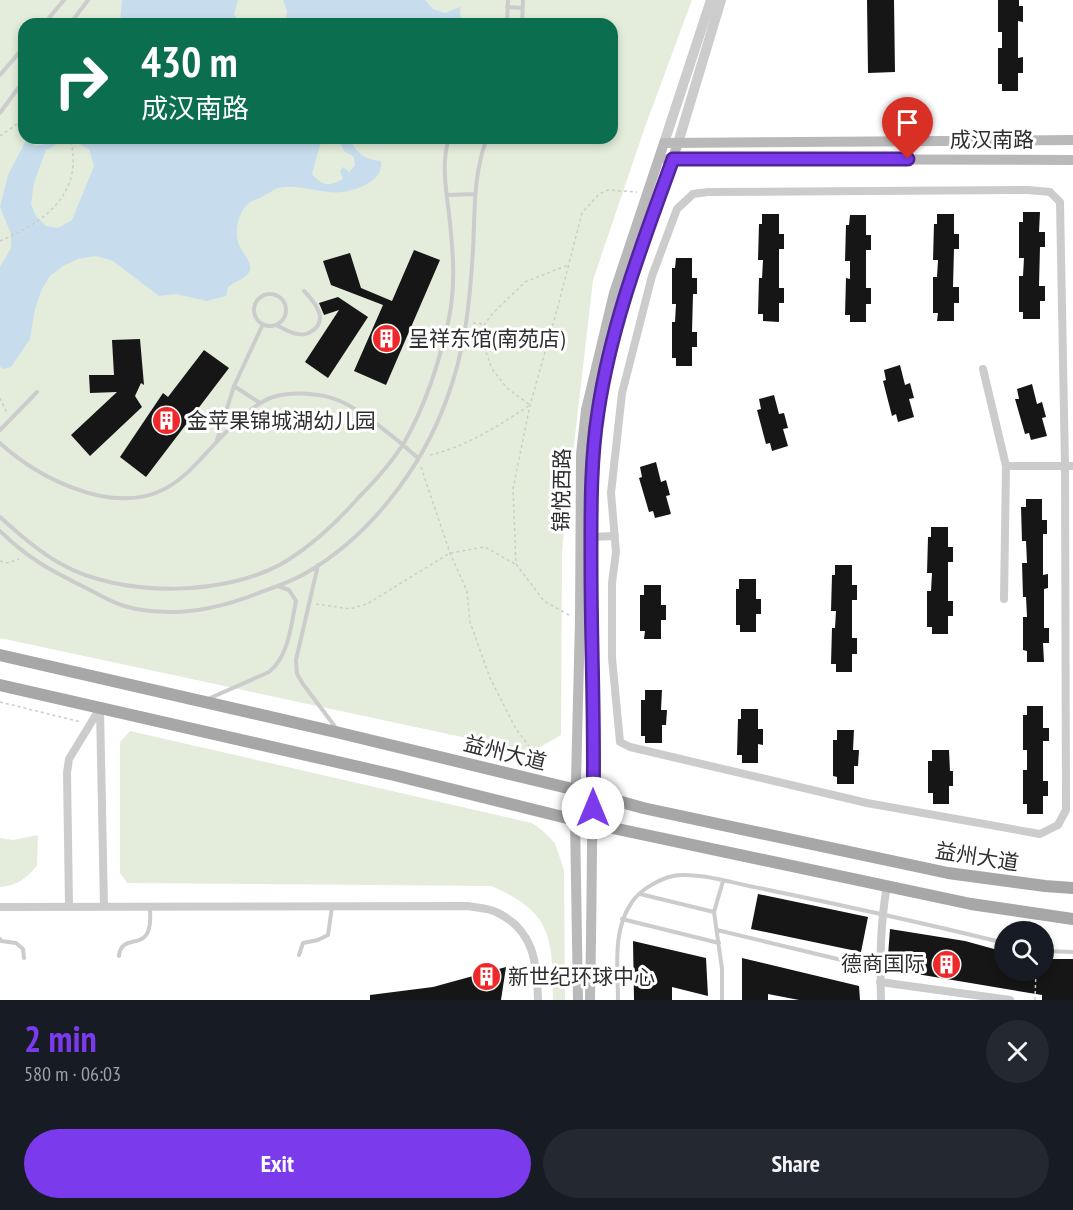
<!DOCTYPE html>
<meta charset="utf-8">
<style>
body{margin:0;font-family:"PT Sans Narrow","Noto Sans SC",sans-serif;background:#242831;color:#f1f3f6;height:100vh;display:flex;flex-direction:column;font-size:22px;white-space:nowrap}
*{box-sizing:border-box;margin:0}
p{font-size:20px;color:#9ea1a6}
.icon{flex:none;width:33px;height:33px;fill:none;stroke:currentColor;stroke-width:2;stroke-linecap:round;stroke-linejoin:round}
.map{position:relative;height:1000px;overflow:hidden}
.side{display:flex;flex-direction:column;background:#171b24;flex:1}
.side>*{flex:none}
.guide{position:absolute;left:18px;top:18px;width:600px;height:126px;border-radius:18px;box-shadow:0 3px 9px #0003;background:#0b6e4f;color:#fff;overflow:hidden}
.buttons{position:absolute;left:994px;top:921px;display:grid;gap:12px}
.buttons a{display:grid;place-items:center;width:60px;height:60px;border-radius:50%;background:#171b24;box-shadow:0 3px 9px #0003;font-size:30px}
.pin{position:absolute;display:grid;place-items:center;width:51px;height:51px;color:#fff;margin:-62px -26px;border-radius:50% 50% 50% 0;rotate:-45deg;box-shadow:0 0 6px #0007}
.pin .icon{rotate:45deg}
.me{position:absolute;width:66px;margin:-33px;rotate:0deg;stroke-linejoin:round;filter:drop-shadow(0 0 4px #0008)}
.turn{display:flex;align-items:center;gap:21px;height:126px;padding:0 24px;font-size:27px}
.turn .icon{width:78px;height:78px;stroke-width:2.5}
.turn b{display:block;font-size:42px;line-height:51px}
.round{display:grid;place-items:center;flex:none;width:63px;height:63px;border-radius:32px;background:#242831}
.summary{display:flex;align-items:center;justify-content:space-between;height:102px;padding:0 24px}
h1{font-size:36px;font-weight:700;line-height:45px;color:#7c3aed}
.button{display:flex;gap:12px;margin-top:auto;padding:12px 24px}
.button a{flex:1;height:69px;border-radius:36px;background:#7c3aed;color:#fff;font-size:24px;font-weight:700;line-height:69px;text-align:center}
.button a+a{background:#242831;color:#f1f3f6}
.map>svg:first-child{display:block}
.green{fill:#e4eddc;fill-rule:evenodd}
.water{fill:#c7ddee;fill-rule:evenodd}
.building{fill:#161616}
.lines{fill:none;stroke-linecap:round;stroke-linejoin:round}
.path{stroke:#ccc;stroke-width:1.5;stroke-dasharray:3 3;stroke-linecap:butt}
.service{stroke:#ccc;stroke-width:4}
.minor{stroke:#ccc;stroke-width:8}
.tertiary{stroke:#ccc;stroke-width:10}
.secondary{stroke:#b9b9b9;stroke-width:10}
.primary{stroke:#a7a7a7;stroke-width:12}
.route-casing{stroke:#51269a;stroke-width:15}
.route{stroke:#7c3aed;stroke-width:10}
.labels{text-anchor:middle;stroke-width:6;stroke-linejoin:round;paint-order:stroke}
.street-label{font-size:21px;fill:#2f2f2f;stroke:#fff}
.poi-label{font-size:21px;fill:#2f2f2f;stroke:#fff;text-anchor:start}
</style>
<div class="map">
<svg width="1073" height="1000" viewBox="0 0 1073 1000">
<rect width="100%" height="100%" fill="#fff"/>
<path class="green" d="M 0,0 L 692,0 L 645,127 L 593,280 L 562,550 L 561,735 L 532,752 L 0,638 ZM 24,24 L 612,24 L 612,138 L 24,138 Z
M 130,731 L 532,823 L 542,830 L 555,843 L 564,870 L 565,1000 L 553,1000 C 553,938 552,912 491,886 L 127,883 L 120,873 L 120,742 Z
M 38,835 L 37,866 C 26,878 17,886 0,887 L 0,838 L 13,840 Z"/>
<path class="water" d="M 122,0 L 238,0 L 234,14 L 239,22 L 247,21 L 255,24 L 120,24 Z
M 283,0 L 425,0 L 433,9 L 445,13 L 460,7 L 461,24 L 285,24 L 287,11 Z
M 27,138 L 33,138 L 34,146 L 46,144 L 55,140 L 74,138 L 306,138 L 311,141 L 322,138 L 312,174 C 323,186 329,187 343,179 L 340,171 L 343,167 L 349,172 L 355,165 L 354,157 L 344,151 L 338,138 L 349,138 C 356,153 365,160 381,161 C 384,180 359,190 343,192 C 322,195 300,183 278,188 C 273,190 267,194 262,197 C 258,199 253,200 249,203 C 238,212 234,232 239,245 C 242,253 252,261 250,270 C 248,278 234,282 228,287 L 226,296 L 207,301 L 176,294 L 159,296 L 113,261 L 96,256 L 78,259 L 63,266 L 50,276 L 42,289 L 35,309 L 30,339 L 11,367 L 4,369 L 0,367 L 0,267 L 11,248 L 11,234 L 0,207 L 8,175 ZM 77,143 L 89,149 L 94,166 L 72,220 L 58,228 L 46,226 L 36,216 L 31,204 L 34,183 L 40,166 L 46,150 L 57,144 Z"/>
<path class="building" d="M 867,0 L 894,0 L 895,72 L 868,73 Z
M 998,0 L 1019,0 L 1019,6 L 1023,6 L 1023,22 L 1018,21 L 1018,58 L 1023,57 L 1023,73 L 1018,73 L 1018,91 L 1002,91 L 1002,84 L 998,84 L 998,48 L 1002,48 L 1002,32 L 998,32 Z
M 1023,212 L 1040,212 L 1039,232 L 1045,232 L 1045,247 L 1040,247 L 1039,286 L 1045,286 L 1045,301 L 1040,301 L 1040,319 L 1023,319 L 1023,312 L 1019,312 L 1019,276 L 1023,276 L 1024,258 L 1019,258 L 1019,222 L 1023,222 Z
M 762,214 L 779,214 L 779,234 L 784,234 L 784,249 L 779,249 L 779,288 L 784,288 L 784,303 L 779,303 L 779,322 L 763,321 L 763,314 L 758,314 L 759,278 L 762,278 L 763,260 L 758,260 L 759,224 L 762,224 Z
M 937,214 L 954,214 L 954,234 L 959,234 L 959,249 L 954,249 L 953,287 L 959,287 L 959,303 L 954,303 L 954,321 L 937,321 L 938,313 L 933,313 L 933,277 L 937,277 L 938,260 L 933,260 L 934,224 L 937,224 Z
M 850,215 L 866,215 L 866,235 L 871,235 L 871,250 L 866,250 L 866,288 L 871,288 L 871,304 L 866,304 L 866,322 L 850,322 L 850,315 L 845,315 L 846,278 L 850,279 L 850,261 L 845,261 L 846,225 L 849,225 Z
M 414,250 L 440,260 L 386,385 L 354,371 L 383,305 L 331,285 L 323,261 L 350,253 L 361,288 L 392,301 Z
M 676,258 L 692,258 L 692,278 L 697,278 L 697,294 L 693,294 L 692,332 L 697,332 L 697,347 L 692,347 L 692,366 L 676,366 L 676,358 L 672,358 L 672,322 L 675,322 L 676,304 L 672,304 L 672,268 L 675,268 Z
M 338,297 L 368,317 L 328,378 L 305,362 L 339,310 L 324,315 L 319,303 Z
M 140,339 L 144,385 L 141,383 L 135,396 L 142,407 L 90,456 L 71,435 L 117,392 L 90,393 L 89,375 L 114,375 L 112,340 Z
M 204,350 L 229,368 L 146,477 L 120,457 L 163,393 L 168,397 Z
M 900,365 L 905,385 L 910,383 L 914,398 L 909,399 L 914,417 L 898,422 L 896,414 L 892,416 L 883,381 L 886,380 L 884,370 Z
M 1032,384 L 1037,404 L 1042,402 L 1046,417 L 1042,418 L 1047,436 L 1031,440 L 1029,433 L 1025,434 L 1015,399 L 1019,399 L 1017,389 Z
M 774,395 L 779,414 L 784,413 L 788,428 L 783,429 L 788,446 L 772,451 L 770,443 L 766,444 L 757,410 L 761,409 L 759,399 Z
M 656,462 L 661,482 L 666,480 L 670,495 L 666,496 L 671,514 L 655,518 L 653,511 L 649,512 L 639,478 L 642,477 L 640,467 Z
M 1026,499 L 1042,499 L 1042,520 L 1047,520 L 1047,534 L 1043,534 L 1043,575 L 1048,574 L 1048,588 L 1044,589 L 1044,628 L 1049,628 L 1049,643 L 1043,643 L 1044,662 L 1027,662 L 1027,651 L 1023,650 L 1023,617 L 1027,617 L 1026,597 L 1023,597 L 1022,563 L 1027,563 L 1026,541 L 1022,541 L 1021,507 L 1026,507 Z
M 931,527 L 948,527 L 948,547 L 953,547 L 953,562 L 948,562 L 948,601 L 953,601 L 953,616 L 948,616 L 948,634 L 932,634 L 932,627 L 927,627 L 927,591 L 931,591 L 932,573 L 927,573 L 928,537 L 931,537 Z
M 835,565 L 852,565 L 852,585 L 857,585 L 857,600 L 852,600 L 852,638 L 857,638 L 857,654 L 852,654 L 852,672 L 836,672 L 836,664 L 831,664 L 832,628 L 835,628 L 836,611 L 831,611 L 832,575 L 835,575 Z
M 739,579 L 756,579 L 756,599 L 761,599 L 761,614 L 756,614 L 756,632 L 740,632 L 740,625 L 736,625 L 736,589 L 739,589 Z
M 644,585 L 661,585 L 661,605 L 666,605 L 666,620 L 661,620 L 661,639 L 644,639 L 645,631 L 640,631 L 640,595 L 644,595 Z
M 645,690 L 662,690 L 661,710 L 667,710 L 666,725 L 662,725 L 662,743 L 645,743 L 645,736 L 641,736 L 641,700 L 645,700 Z
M 1027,706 L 1043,706 L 1043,728 L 1049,728 L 1049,741 L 1043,741 L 1043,781 L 1048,781 L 1048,796 L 1043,796 L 1043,814 L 1027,814 L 1027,804 L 1023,804 L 1023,770 L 1027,770 L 1027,750 L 1023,750 L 1023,715 L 1027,715 Z
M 741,709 L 758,709 L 758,729 L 763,729 L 763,745 L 758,744 L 758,763 L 742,763 L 742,755 L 737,755 L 738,719 L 741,719 Z
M 837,730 L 854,730 L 853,750 L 859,750 L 858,766 L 854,766 L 854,784 L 837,784 L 837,777 L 833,776 L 833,740 L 837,740 Z
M 932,750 L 949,750 L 950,771 L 953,771 L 953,786 L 949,786 L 949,804 L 933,804 L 933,793 L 928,793 L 928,761 L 932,761 Z
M 758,894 L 868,917 L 861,952 L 751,929 Z
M 890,929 L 965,941 L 1005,952 L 1005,970 L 1044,970 L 1044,959 L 1073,959 L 1073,1000 L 1042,1000 L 1042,995 L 887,969 Z
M 633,941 L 706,958 L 708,996 L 672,987 L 672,1000 L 634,1000 Z
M 742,958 L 859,986 L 860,1000 L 799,1000 L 768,994 L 768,1000 L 742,1000 Z
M 506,967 L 501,1000 L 370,1000 L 370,995 L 433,987 Z"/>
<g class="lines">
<path class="path" d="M 0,136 L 20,122 L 24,115
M 0,241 C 45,222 85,193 70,138
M 473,323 L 483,324
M 0,398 L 7,413
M 430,455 C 468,446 498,426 530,405 L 507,388 L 492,369 L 484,346 L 484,325 L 493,313 L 525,282 L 568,265
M 421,467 L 450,553 L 467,591 L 470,622 L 490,678 L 516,729 L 534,753 L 536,768
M 0,561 L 8,563 L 19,559
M 316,604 L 350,609 L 367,604 L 450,553 L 485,547 L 515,564
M 569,615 L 544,601 L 516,564 L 513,489 L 530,405 L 558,306 L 582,213 L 599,194 L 608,190 L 637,192
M 0,702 L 81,722
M 1035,1000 L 1036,970"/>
<path class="service" d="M 507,7 L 522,8
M 44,24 L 64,0
M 70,24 L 88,0
M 507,24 L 508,0
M 522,24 L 523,0
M 0,75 L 24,47
M 0,113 L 24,80
M 447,195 L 475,194
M254 310a16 16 0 1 1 32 0a16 16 0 1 1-32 0Z
M 276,325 C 283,328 290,333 298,334 C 303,335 308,334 312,331 C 329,320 315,302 304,291
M 234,386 L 260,403
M 0,430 L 37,392
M 217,440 L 234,386 L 263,324
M 0,443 C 37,477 107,513 158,492 C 173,486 187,474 198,462 C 216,443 248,405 273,397 C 292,391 322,393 340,401 C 363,411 399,441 418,458
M 0,517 C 19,534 38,551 61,564 C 121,598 229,597 288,560 C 315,543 338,521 359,497 C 375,481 393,461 405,441 C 426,404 440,360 449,318 C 456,284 453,249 449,214 C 446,188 441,164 449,138
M 0,531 C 29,560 54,572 90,590 C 105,598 119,606 136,609 C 177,617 217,609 256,594 C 272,588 291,582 306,573 C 369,537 421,469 446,401 C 465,352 470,301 473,250 C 475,212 473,174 487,138
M 318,565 L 296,660 L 297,674 L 303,684 L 336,728
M 208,699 L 269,672 C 289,656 291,625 296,601 L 289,590 L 278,586
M 640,894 L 714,912
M 622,919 L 719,943
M 717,930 L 879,969
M 0,939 L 1,941 L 16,943 L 23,949 L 24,958
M 1044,951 L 1073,952
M 299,955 L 303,943 L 318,940 L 328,935 L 332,907
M 119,956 C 121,934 145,949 149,928 C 151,922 150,914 150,907
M 618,1000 C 618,968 612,930 632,902 C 640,890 659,879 673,876 C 694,871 737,884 759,888 C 842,905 923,923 1005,943
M 722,1000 L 722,969 L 714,912 L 723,881"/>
<path class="minor" d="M 1028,190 L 1050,192 L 1060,202 L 1065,466 L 1066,810 L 1058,825 L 1040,834 L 867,803 L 630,747 L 620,742 L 612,658 L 612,583 L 616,552 L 611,493 L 622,393 L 652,276 L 677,209 L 693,194 L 708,192 Z
M 983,369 L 1006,466 L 1073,466
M 591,537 L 615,536
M 1004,599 L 1006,466
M 100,708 L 104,907
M 69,906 L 67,773 L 69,759 L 100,708
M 0,907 L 468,906 C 477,908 488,908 496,912 C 534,929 537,963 538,1000
M 880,982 L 1010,1000
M 881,1000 C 880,961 880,924 887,886"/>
<path class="tertiary" d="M 664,143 L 711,0
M 678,143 L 721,0"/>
<path class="secondary" d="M 666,159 L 1073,160
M 578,1000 L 575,820 L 580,621 L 581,454 L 586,410 L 614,293 L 664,143 L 1073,140
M 590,1000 C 592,890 593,780 592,669 C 591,584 585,496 598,412 C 612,318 648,232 678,143"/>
<path class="primary" d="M 0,655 L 340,733 L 593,794 L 643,808 L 948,873 L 1045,886 L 1073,888
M 0,685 L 394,775 L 575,820 L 971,904 L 1073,919"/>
</g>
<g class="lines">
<defs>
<path id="route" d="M 593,808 C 595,728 591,647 591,567 C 591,515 590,463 598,412 C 611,324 643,242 673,159 L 908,159"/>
</defs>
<use href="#route" class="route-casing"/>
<use href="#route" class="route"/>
</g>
<defs>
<symbol id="building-disc" viewBox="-11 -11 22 22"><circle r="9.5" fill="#ef282c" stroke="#fff"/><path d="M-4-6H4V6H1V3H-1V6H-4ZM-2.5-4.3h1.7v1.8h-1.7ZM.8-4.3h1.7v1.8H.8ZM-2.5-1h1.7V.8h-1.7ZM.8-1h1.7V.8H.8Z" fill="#fff"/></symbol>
</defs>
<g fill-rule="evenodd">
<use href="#building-disc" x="370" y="322" width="33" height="33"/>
<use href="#building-disc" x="150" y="404" width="33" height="33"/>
<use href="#building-disc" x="930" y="948" width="33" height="33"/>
<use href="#building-disc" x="470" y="960" width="33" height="33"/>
</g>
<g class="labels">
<g class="street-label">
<text x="992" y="147">成汉南路</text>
<text transform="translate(562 490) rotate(-89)" y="7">锦悦西路</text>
<text transform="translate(505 753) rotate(14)" y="7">益州大道</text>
<text transform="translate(977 857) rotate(9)" y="7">益州大道</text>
</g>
<g class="poi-label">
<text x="408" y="346">呈祥东馆(南苑店)</text>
<text x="187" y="428">金苹果锦城湖幼儿园</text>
<text x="925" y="971" text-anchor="end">德商国际</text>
<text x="508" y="984">新世纪环球中心</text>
</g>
</g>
</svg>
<div class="buttons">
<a><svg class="icon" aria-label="search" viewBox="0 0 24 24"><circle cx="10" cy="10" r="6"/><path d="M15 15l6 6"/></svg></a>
</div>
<div class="pin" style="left:908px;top:159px;background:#d93025"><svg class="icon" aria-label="arrive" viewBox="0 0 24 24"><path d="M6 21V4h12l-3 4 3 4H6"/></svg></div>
<svg class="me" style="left:593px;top:808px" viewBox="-20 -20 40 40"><circle r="19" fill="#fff"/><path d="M0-13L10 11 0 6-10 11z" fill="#7c3aed"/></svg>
<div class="guide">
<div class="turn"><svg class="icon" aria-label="right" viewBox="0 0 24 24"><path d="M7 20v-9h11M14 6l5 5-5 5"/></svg><div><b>430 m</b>成汉南路</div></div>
</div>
</div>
<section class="side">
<div class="summary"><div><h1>2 min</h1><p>580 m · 06:03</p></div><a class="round"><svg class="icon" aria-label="close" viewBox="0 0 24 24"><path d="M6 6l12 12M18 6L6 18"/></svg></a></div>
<div class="button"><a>Exit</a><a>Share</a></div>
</section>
